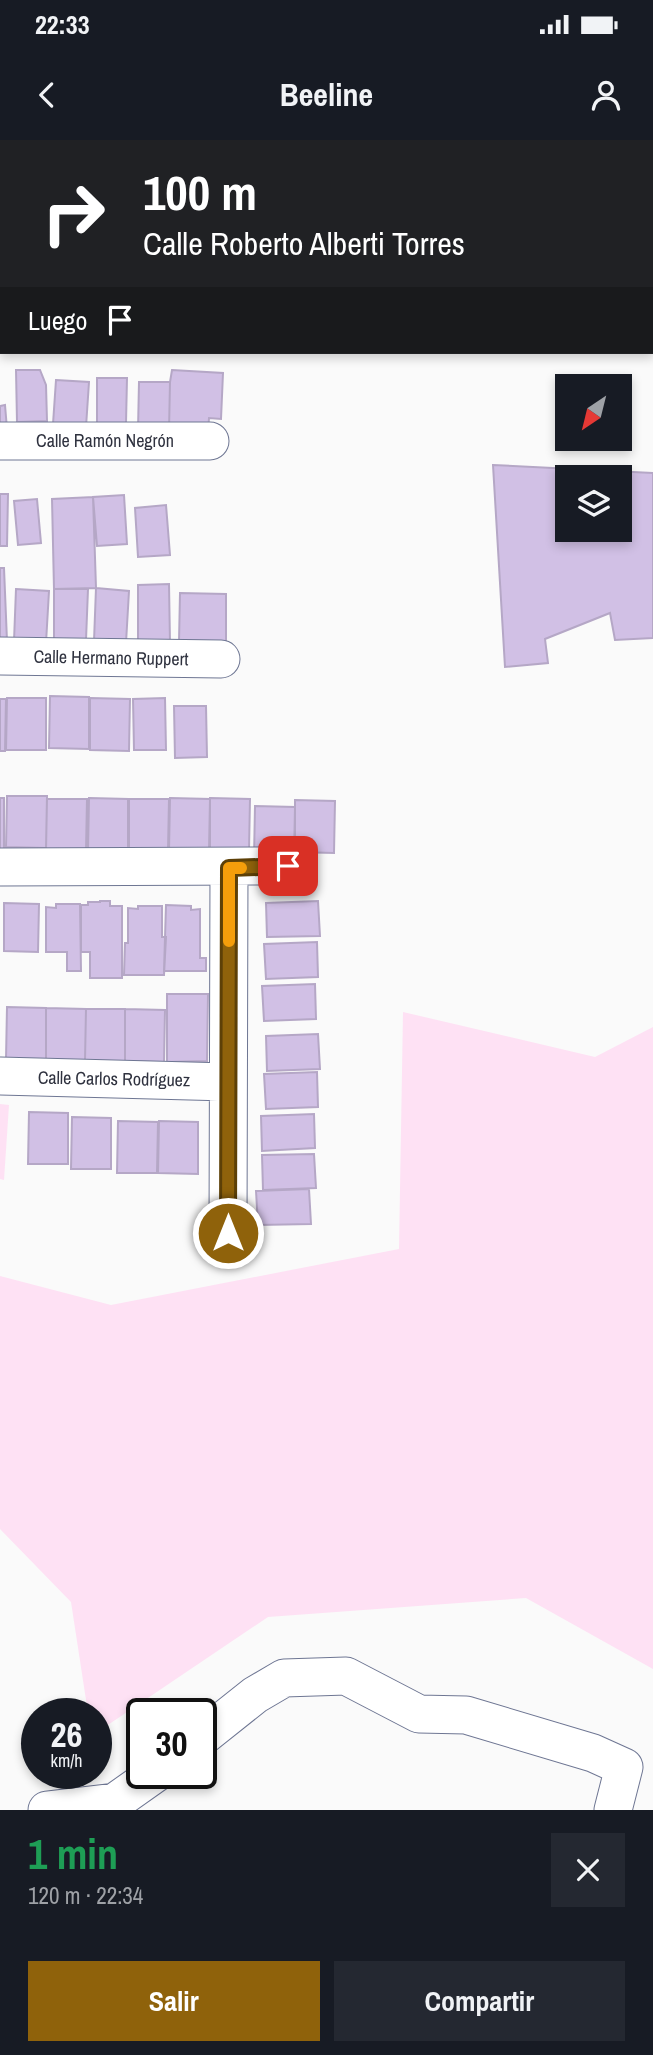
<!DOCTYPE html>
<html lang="es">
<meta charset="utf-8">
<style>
body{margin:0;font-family:"Archivo Narrow",sans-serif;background:#242831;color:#f1f3f6;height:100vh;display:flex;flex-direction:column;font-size:26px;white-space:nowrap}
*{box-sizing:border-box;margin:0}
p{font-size:23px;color:#9ea1a6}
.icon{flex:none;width:38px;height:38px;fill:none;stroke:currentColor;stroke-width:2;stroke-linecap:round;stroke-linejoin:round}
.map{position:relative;height:1670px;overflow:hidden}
.details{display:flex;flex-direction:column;background:#171b24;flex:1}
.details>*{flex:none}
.top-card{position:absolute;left:0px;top:0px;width:654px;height:214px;box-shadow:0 4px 10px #0003;background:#202124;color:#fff;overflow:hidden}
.needle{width:46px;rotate:215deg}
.fabs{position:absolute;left:555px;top:234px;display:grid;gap:14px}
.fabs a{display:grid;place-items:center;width:77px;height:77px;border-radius:0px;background:#171b24;box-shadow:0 4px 10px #0003;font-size:35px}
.speed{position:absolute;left:21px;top:1558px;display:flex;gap:14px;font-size:35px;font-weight:700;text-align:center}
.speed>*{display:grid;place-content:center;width:91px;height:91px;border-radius:50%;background:#171b24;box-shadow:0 4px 10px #0003;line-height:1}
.speed small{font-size:18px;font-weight:400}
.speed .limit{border:4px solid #111;border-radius:10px;background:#fff;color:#111}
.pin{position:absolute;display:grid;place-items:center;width:60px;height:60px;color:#fff;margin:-30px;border-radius:14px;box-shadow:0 4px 10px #0006}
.me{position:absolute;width:77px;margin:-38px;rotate:0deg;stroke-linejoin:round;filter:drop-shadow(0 0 5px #0008)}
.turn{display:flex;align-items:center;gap:24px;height:147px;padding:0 28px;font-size:32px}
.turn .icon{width:91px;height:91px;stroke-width:2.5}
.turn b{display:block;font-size:49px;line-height:60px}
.then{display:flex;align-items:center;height:66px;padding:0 28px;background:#0003;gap:14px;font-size:26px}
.round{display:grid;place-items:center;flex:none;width:74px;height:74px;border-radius:0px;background:#242831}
.headline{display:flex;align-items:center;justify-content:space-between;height:119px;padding:0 28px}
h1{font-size:42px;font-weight:700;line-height:52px;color:#1e9e55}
.primary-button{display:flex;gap:14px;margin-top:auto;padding:14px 28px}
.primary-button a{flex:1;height:80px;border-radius:0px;background:#8f620b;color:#fff;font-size:28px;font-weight:700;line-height:80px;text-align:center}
.primary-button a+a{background:#242831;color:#f1f3f6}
.status{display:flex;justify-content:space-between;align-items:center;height:49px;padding:0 35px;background:#171b24;direction:ltr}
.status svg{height:19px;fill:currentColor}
header{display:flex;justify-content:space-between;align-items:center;height:91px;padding:0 28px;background:#171b24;font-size:32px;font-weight:700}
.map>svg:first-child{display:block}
.green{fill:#fee1f4}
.building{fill:#d1c0e5;stroke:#b5a7c6;stroke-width:2;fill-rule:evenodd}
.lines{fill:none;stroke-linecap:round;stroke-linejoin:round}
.minor-casing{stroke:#6e7693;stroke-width:39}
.minor{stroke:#fff;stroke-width:37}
.route-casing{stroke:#5d4007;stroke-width:18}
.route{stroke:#8f620b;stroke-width:12}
.slow{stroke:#f59e0b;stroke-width:12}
.labels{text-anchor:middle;stroke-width:5;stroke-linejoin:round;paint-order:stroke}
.street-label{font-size:18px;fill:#2f323f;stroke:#fff}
</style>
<div class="status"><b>22:33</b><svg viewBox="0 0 49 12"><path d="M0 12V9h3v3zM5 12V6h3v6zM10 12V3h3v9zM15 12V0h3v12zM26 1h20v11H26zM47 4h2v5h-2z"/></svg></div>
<header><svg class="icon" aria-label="back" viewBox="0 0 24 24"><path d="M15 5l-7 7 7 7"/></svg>Beeline<svg class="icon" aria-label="person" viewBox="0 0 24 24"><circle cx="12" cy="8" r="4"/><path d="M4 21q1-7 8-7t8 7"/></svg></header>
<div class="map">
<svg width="653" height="1670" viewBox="0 0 653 1670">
<rect width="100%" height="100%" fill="#fafafa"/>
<path class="green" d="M 403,872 L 595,917 L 653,887 L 653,1529 L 526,1458 L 268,1477 L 96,1593 L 96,1573 L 88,1573 L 71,1462 L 0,1389 L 0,1136 L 111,1165 L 399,1109 Z
M 0,964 L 9,965 L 4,1040 L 0,1039 Z"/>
<path class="building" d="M 486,0 L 632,0 L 633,2 L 486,2 Z
M 2,8 L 2,64 L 0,65 L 0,9 Z
M 0,138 L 2,138 L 2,186 L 0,186 Z
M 16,230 L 40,230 L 46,245 L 47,281 L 17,282 Z
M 172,230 L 223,233 L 221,279 L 209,278 L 208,292 L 169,291 L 170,242 Z
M 97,238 L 127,238 L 126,283 L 97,283 Z
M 56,240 L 89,242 L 86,287 L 53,284 Z
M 139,242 L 170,242 L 169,291 L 138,290 Z
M 5,265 L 7,289 L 0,289 L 0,266 Z
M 493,325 L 653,333 L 653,498 L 615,500 L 610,473 L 545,499 L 548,523 L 505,527 ZM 567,338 L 620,338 L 620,390 L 567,390 Z
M 0,354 L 8,354 L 7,406 L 0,406 Z
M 124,355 L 127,404 L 97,406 L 93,357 Z
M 93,357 L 96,448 L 54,449 L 52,359 Z
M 37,359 L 41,403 L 18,405 L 14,361 Z
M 166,365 L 170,415 L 138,417 L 135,368 Z
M 0,428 L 4,428 L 7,501 L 0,501 Z
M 169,444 L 170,503 L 138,504 L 138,445 Z
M 96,448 L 129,451 L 126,503 L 94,501 Z
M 16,449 L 49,451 L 46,503 L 14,501 Z
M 54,449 L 88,449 L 86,500 L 54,499 Z
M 180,453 L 226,454 L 226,503 L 179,502 Z
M 50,556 L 89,557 L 89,609 L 49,608 Z
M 7,558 L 46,558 L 46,610 L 6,610 Z
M 90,558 L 130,559 L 129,611 L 90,610 Z
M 165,558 L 166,610 L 134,610 L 133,559 Z
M 0,559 L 6,559 L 5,611 L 0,611 Z
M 174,566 L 206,566 L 207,617 L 175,618 Z
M 7,656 L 47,656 L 46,708 L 6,707 Z
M 0,658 L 4,658 L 4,710 L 0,709 Z
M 89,658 L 128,659 L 128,710 L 88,710 Z
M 170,658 L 210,659 L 209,711 L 169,710 Z
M 210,658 L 250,659 L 249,711 L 210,710 Z
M 47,659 L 87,659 L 86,711 L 46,710 Z
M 129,659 L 169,659 L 168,711 L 129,710 Z
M 295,660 L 335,661 L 334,713 L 295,712 Z
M 255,666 L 295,667 L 294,718 L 254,718 Z
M 100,761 L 110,761 L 110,766 L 122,766 L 122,838 L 90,838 L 90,812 L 81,812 L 81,765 L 88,765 L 88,762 L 100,762 Z
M 318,761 L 320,796 L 267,797 L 266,763 Z
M 4,763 L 39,764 L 38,812 L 4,811 Z
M 56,764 L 80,764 L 81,831 L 67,831 L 67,812 L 46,812 L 46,767 L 56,768 Z
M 166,765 L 191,766 L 191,770 L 200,769 L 200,818 L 206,818 L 206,831 L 164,831 Z
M 138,766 L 162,766 L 162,797 L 166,797 L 164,835 L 124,835 L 125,803 L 128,803 L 128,768 L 138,769 Z
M 317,802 L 318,837 L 266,839 L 264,804 Z
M 315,844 L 316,879 L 264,881 L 262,846 Z
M 167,854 L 208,854 L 207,921 L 167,922 Z
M 7,867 L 46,868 L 46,919 L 6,919 Z
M 46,868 L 86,869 L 85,921 L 46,919 Z
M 86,869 L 125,869 L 125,921 L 85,921 Z
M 125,869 L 165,870 L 164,922 L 125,921 Z
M 318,894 L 320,929 L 267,931 L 266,896 Z
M 317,932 L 318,967 L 266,969 L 264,934 Z
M 29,972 L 68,973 L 68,1024 L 28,1024 Z
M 314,974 L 315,1008 L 262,1011 L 261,976 Z
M 72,977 L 111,978 L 111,1029 L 71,1029 Z
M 118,981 L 158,982 L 157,1033 L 117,1033 Z
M 159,981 L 198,982 L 198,1034 L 158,1033 Z
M 314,1014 L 316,1048 L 263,1050 L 262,1015 Z
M 309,1049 L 311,1084 L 258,1085 L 256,1051 Z"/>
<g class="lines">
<defs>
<path id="minor" d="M 0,84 L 2,84
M 0,301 L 210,301
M 0,516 L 221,519
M 0,727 L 288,726
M 0,936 L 228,942
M 228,1093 L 229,728
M 201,1598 L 255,1555 L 284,1538 L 346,1536 L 419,1574 L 466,1575 L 593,1613 L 624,1627 L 613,1670
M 47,1670 L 115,1662 L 156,1633"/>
</defs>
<use href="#minor" class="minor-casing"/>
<use href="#minor" class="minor"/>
</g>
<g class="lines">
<defs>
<path id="route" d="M 228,1093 L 229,728 L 288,726"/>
</defs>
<use href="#route" class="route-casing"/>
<use href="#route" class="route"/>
<path class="slow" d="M 229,801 L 229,728 L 241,728"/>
</g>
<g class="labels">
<g class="street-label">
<text x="105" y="307">Calle Ramón Negrón</text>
<text transform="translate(111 518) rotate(1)" y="6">Calle Hermano Ruppert</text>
<text transform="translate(114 939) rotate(1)" y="6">Calle Carlos Rodríguez</text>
</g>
</g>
</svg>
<div class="fabs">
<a><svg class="needle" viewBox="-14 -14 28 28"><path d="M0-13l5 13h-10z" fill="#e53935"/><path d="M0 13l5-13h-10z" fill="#9ea1a6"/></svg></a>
<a><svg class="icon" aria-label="layers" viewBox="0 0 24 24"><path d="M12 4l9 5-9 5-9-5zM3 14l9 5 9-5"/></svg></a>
</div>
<div class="speed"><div>26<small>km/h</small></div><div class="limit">30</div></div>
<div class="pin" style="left:288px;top:726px;background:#d93025"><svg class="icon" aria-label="arrive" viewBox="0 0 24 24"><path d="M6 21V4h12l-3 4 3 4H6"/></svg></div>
<svg class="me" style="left:228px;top:1093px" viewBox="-20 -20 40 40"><circle r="17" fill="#8f620b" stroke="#fff" stroke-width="3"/><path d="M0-11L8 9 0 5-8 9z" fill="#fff"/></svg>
<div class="top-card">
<div class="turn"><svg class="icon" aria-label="right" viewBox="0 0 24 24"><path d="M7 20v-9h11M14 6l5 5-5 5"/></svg><div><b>100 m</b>Calle Roberto Alberti Torres</div></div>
<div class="then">Luego<svg class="icon" aria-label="arrive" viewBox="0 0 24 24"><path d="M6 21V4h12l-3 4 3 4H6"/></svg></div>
</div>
</div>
<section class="details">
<div class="headline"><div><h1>1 min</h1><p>120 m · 22:34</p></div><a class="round"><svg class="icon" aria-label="close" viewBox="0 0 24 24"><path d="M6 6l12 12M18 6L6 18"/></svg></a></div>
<div class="primary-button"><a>Salir</a><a>Compartir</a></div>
</section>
